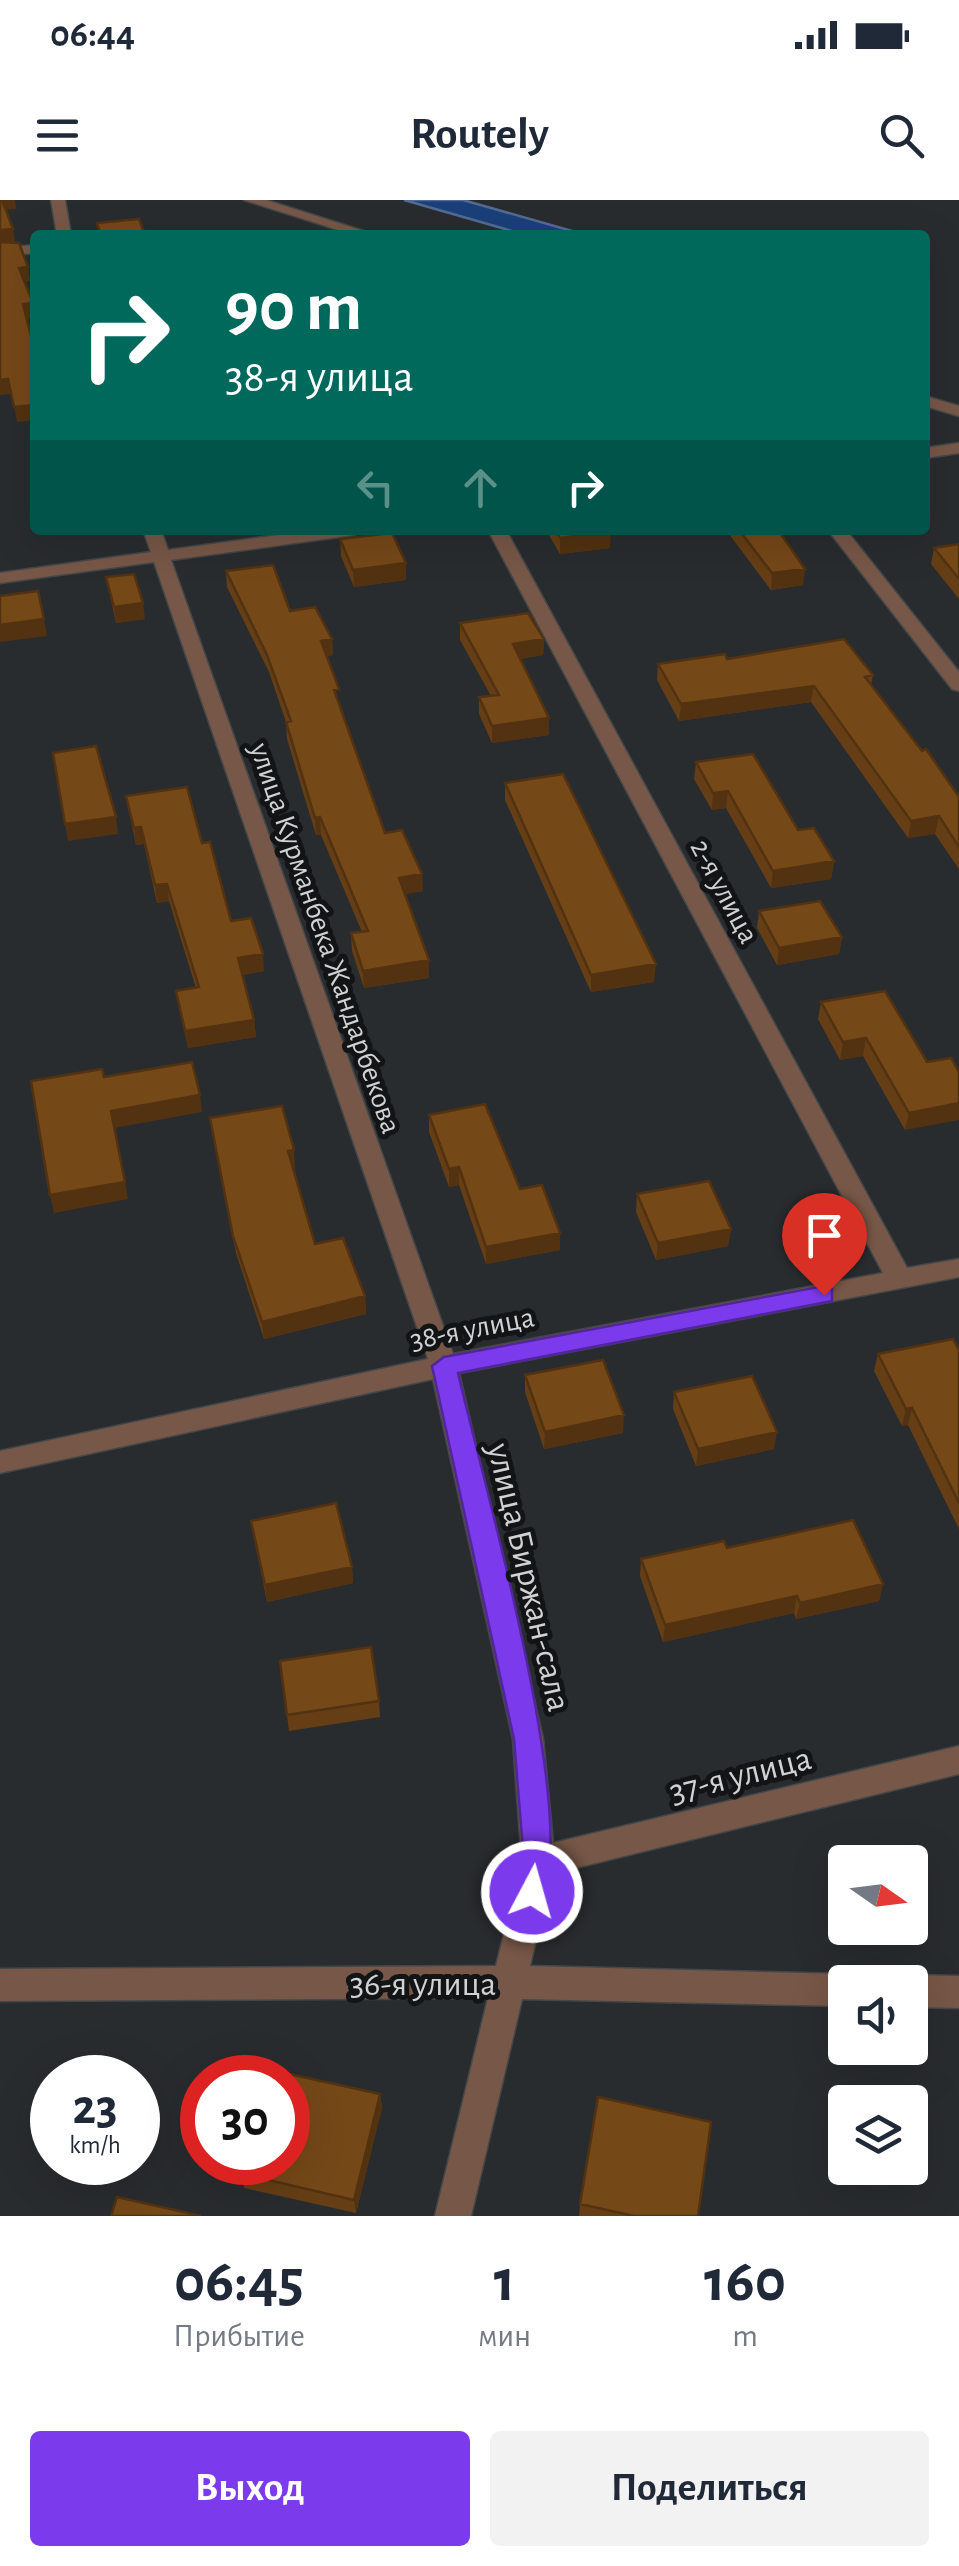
<!DOCTYPE html>
<html lang="ru">
<meta charset="utf-8">
<style>
body{margin:0;font-family:"Alegreya Sans",sans-serif;background:#f2f2f3;color:#1f2937;height:100vh;display:flex;flex-direction:column;font-size:38px;white-space:nowrap}
*{box-sizing:border-box;margin:0}
p{font-size:32px;color:#747a83}
.icon{flex:none;width:55px;height:55px;fill:none;stroke:currentColor;stroke-width:2;stroke-linecap:round;stroke-linejoin:round}
.map{position:relative;height:2016px;overflow:hidden}
.sheet{display:flex;flex-direction:column;background:#fff;flex:1}
.sheet>*{flex:none}
.guide{position:absolute;left:30px;top:30px;width:900px;height:305px;border-radius:10px;box-shadow:0 10px 40px #0002;background:#00695c;color:#fff;overflow:hidden}
.needle{width:65px;rotate:104deg}
.controls{position:absolute;left:828px;top:1645px;display:grid;gap:20px}
.controls a{display:grid;place-items:center;width:100px;height:100px;border-radius:10px;background:#fff;box-shadow:0 10px 40px #0002;font-size:50px}
.speed{position:absolute;left:30px;top:1855px;display:flex;gap:20px;font-size:50px;font-weight:700;text-align:center}
.speed>*{display:grid;place-content:center;width:130px;height:130px;border-radius:50%;background:#fff;box-shadow:0 10px 40px #0002;line-height:1}
.speed small{font-size:25px;font-weight:400}
.speed .limit{border:15px solid #d22;background:#fff;color:#111}
.pin{position:absolute;display:grid;place-items:center;width:85px;height:85px;color:#fff;margin:-102px -42px;border-radius:50% 50% 50% 0;rotate:-45deg;box-shadow:0 0 10px #0007}
.pin .icon{rotate:45deg}
.me{position:absolute;width:110px;margin:-55px;rotate:6deg;stroke-linejoin:round;filter:drop-shadow(0 0 8px #0008)}
.turn{display:flex;align-items:center;gap:35px;height:210px;padding:0 30px;font-size:45px}
.turn .icon{width:130px;height:130px;stroke-width:2.5}
.turn b{display:block;font-size:70px;line-height:85px}
.lanes{display:flex;align-items:center;height:95px;padding:0 30px;background:#0003;justify-content:center;gap:50px;direction:ltr}
.lanes .off{opacity:.35}
.eta{display:flex;justify-content:space-evenly;align-items:center;height:170px;text-align:center}
.eta b{font-size:60px;font-weight:700;line-height:70px}
.primary-button{display:flex;gap:20px;margin-top:auto;padding:20px 30px}
.primary-button a{flex:1;height:115px;border-radius:10px;background:#7c3aed;color:#fff;font-size:40px;font-weight:700;line-height:115px;text-align:center}
.primary-button a+a{background:#f2f2f3;color:#1f2937}
.status{display:flex;justify-content:space-between;align-items:center;height:70px;padding:0 50px;background:#fff;direction:ltr}
.status svg{height:28px;fill:currentColor}
header{display:flex;justify-content:space-between;align-items:center;height:130px;padding:0 30px;background:#fff;font-size:45px;font-weight:700}
.map>svg:first-child{display:block}
.water{fill:#1b3f79;stroke:#516b94;stroke-width:2.5}
.lines{fill:none;stroke-linecap:round;stroke-linejoin:round}
.street-casing{stroke:#444749;stroke-width:3}
.street{fill:#775747;fill-rule:evenodd}
.wall{fill:#653e15}
.shaded-wall{fill:#523211}
.building{fill:#754818;stroke:#523211;stroke-width:2.5}
.route{fill:#7c3aed;stroke:#51269a;stroke-width:2.5}
.labels{text-anchor:middle;stroke-width:10;stroke-linejoin:round;paint-order:stroke}
.street-label{font-size:30px;fill:#d0d2d4;stroke:#131416}
.near-street-label{font-size:35px;fill:#d0d2d4;stroke:#131416}
</style>
<div class="status"><b>06:44</b><svg viewBox="0 0 49 12"><path d="M0 12V9h3v3zM5 12V6h3v6zM10 12V3h3v9zM15 12V0h3v12zM26 1h20v11H26zM47 4h2v5h-2z"/></svg></div>
<header><svg class="icon" aria-label="menu" viewBox="0 0 24 24"><path d="M4 6h16M4 12h16M4 18h16"/></svg>Routely<svg class="icon" aria-label="search" viewBox="0 0 24 24"><circle cx="10" cy="10" r="6"/><path d="M15 15l6 6"/></svg></header>
<div class="map">
<svg width="959" height="2016" viewBox="0 0 959 2016">
<rect width="100%" height="100%" fill="#292c2f"/>
<path class="water" d="M 404,0 L 463,0 L 586,35 L 526,35 Z"/>
<g class="lines">
<defs>
<path id="street" d="M 51,0 L 65,0 L 71,35 L 57,35 Z
M 244,0 L 266,0 L 376,35 L 354,35 Z
M 35,45 L 35,53 L 0,56 L 0,48 Z
M 925,196 L 959,206 L 959,216 L 925,206 Z
M 959,243 L 959,253 L 925,258 L 925,248 Z
M 143,330 L 161,330 L 168,350 L 315,330 L 363,330 L 354,335 L 171,360 L 453,1154 L 883,1073 L 488,330 L 506,330 L 907,1068 L 959,1059 L 959,1077 L 459,1173 L 543,1539 L 553,1643 L 959,1546 L 959,1574 L 551,1674 L 530,1766 L 845,1774 L 859,1782 L 845,1782 L 845,1806 L 522,1799 L 471,2016 L 435,2016 L 488,1798 L 0,1801 L 0,1769 L 496,1766 L 522,1662 L 513,1539 L 433,1179 L 0,1273 L 0,1251 L 428,1159 L 154,362 L 0,383 L 0,373 L 151,352 Z
M 828,330 L 846,330 L 959,472 L 959,491 L 952,489 Z
M 910,1775 L 959,1776 L 959,1808 L 910,1807 L 910,1782 L 897,1782 Z"/>
</defs>
<use href="#street" class="street-casing"/>
<use href="#street" class="street"/>
</g>
<path class="wall" d="M 546,330 L 610,330 L 610,348 L 560,354 Z
M 726,330 L 778,330 L 803,385 L 771,390 Z
M 340,339 L 406,380 L 354,387 L 341,356 Z
M 959,344 L 959,399 L 931,364 L 934,348 Z
M 226,371 L 332,439 L 333,455 L 327,456 L 339,506 L 385,633 L 423,691 L 405,694 L 429,760 L 429,778 L 364,788 L 352,751 L 351,733 L 362,732 L 321,635 L 316,635 L 287,539 L 286,522 L 269,472 L 227,387 Z
M 106,377 L 145,419 L 116,423 Z
M 460,423 L 544,439 L 543,455 L 520,459 L 549,518 L 549,535 L 492,543 L 479,514 L 479,497 L 491,496 L 460,440 Z
M 727,459 L 873,475 L 871,485 L 959,597 L 959,669 L 935,634 L 908,638 L 811,502 L 679,521 L 657,480 L 658,464 Z
M 696,562 L 798,630 L 834,661 L 831,679 L 771,688 L 726,608 L 712,610 L 694,579 Z
M 505,583 L 654,782 L 591,792 L 505,600 Z
M 126,596 L 202,643 L 231,721 L 264,771 L 242,775 L 254,820 L 256,837 L 188,848 L 176,791 L 196,788 L 169,701 L 157,703 L 144,644 L 136,645 Z
M 759,711 L 842,737 L 839,754 L 777,765 L 757,728 Z
M 821,802 L 927,862 L 905,930 L 863,856 L 840,860 L 818,819 Z
M 429,915 L 520,989 L 560,1033 L 560,1050 L 486,1064 L 459,985 L 449,987 L 429,932 Z
M 210,918 L 295,968 L 293,968 L 315,1044 L 365,1096 L 366,1114 L 264,1139 L 236,1053 Z
M 637,994 L 731,1029 L 728,1046 L 656,1060 L 636,1012 Z
M 959,1150 L 959,1329 L 908,1225 L 902,1226 L 874,1171 L 878,1154 Z
M 525,1175 L 623,1233 L 544,1249 L 525,1192 Z
M 674,1192 L 774,1249 L 696,1266 L 673,1209 Z
M 251,1321 L 352,1367 L 353,1383 L 267,1402 Z
M 727,1348 L 883,1384 L 879,1401 L 796,1419 L 794,1413 L 663,1442 L 640,1376 L 641,1359 Z
M 280,1461 L 379,1501 L 380,1517 L 289,1531 Z
M 380,1894 L 382,1908 L 356,2013 L 244,1988 L 242,1974 Z
M 580,2004 L 698,2016 L 579,2016 Z"/>
<path class="shaded-wall" d="M 1,0 L 15,0 L 16,9 L 3,10 Z
M 13,29 L 15,43 L 0,45 L 0,30 Z
M 28,67 L 30,81 L 22,83 L 19,68 Z
M 33,103 L 35,118 L 26,119 L 23,104 Z
M 8,179 L 11,194 L 0,195 L 0,180 Z
M 32,205 L 35,220 L 17,222 L 14,207 Z
M 611,331 L 610,348 L 560,354 L 560,338 Z
M 406,363 L 406,380 L 354,387 L 353,370 Z
M 805,369 L 803,385 L 771,390 L 772,373 Z
M 143,403 L 145,419 L 116,423 L 114,407 Z
M 44,419 L 47,436 L 0,442 L 0,425 Z
M 332,439 L 333,455 L 322,457 L 321,441 Z
M 544,439 L 543,455 L 513,460 L 513,444 Z
M 814,486 L 811,502 L 679,521 L 681,504 Z
M 549,518 L 549,535 L 492,543 L 492,526 Z
M 728,591 L 726,608 L 712,610 L 713,593 Z
M 939,616 L 935,634 L 908,638 L 911,621 Z
M 116,617 L 118,634 L 68,641 L 65,624 Z
M 320,617 L 321,635 L 316,635 L 315,618 Z
M 141,627 L 144,644 L 136,645 L 134,628 Z
M 834,661 L 831,679 L 771,688 L 773,671 Z
M 422,674 L 423,691 L 400,695 L 399,678 Z
M 167,684 L 169,701 L 157,703 L 155,685 Z
M 842,737 L 839,754 L 777,765 L 779,748 Z
M 263,754 L 264,771 L 239,775 L 238,758 Z
M 429,760 L 429,778 L 364,788 L 363,771 Z
M 656,764 L 654,782 L 591,792 L 591,775 Z
M 254,820 L 256,837 L 188,848 L 185,831 Z
M 866,838 L 863,856 L 840,860 L 843,842 Z
M 200,895 L 202,912 L 114,928 L 111,911 Z
M 959,903 L 959,920 L 905,930 L 909,913 Z
M 294,950 L 295,968 L 290,969 L 288,951 Z
M 459,967 L 459,985 L 449,987 L 449,969 Z
M 125,982 L 128,999 L 54,1013 L 50,995 Z
M 731,1029 L 728,1046 L 656,1060 L 658,1043 Z
M 560,1033 L 560,1050 L 486,1064 L 486,1047 Z
M 365,1096 L 366,1114 L 264,1139 L 262,1122 Z
M 912,1208 L 908,1225 L 902,1226 L 906,1209 Z
M 624,1215 L 623,1233 L 544,1249 L 545,1232 Z
M 777,1232 L 774,1249 L 696,1266 L 698,1249 Z
M 352,1367 L 353,1383 L 267,1402 L 265,1385 Z
M 883,1384 L 879,1401 L 796,1419 L 800,1403 Z
M 797,1396 L 794,1413 L 663,1442 L 665,1425 Z
M 380,1894 L 382,1908 L 356,2013 L 354,2000 Z"/>
<path class="building" d="M 0,0 L 2,0 L 13,29 L 0,30 Z
M 139,19 L 145,35 L 101,35 L 97,23 Z
M 0,42 L 19,43 L 28,67 L 19,68 L 33,103 L 23,104 L 35,152 L 35,212 L 32,205 L 14,207 L 8,179 L 0,180 Z
M 555,330 L 610,330 L 611,331 L 560,338 Z
M 739,330 L 778,330 L 805,369 L 772,373 Z
M 392,333 L 406,363 L 353,370 L 340,339 Z
M 959,344 L 959,379 L 934,348 Z
M 273,365 L 290,411 L 315,407 L 332,439 L 321,441 L 339,489 L 334,490 L 385,633 L 402,630 L 422,674 L 399,678 L 429,760 L 363,771 L 351,733 L 368,731 L 320,617 L 315,618 L 286,522 L 291,521 L 267,455 L 226,371 Z
M 134,374 L 143,403 L 114,407 L 106,377 Z
M 38,391 L 44,419 L 0,425 L 0,396 Z
M 528,413 L 544,439 L 513,444 L 549,518 L 492,526 L 479,497 L 499,495 L 460,423 Z
M 844,439 L 873,475 L 865,477 L 922,551 L 926,549 L 959,597 L 959,647 L 939,616 L 911,621 L 814,486 L 681,504 L 658,464 L 725,454 L 727,459 Z
M 96,546 L 116,617 L 65,624 L 53,553 Z
M 753,554 L 798,630 L 814,628 L 834,661 L 773,671 L 728,591 L 713,593 L 696,562 Z
M 563,574 L 656,764 L 591,775 L 505,583 Z
M 187,587 L 202,643 L 210,642 L 231,721 L 251,718 L 263,754 L 238,758 L 254,820 L 185,831 L 176,791 L 199,787 L 167,684 L 155,685 L 141,627 L 134,628 L 126,596 Z
M 820,701 L 842,737 L 779,748 L 759,711 Z
M 885,791 L 927,862 L 951,858 L 959,872 L 959,903 L 909,913 L 866,838 L 843,842 L 821,802 Z
M 192,862 L 200,895 L 111,911 L 125,982 L 50,995 L 31,881 L 102,869 L 104,877 Z
M 485,904 L 520,989 L 542,985 L 560,1033 L 486,1047 L 459,967 L 449,969 L 429,915 Z
M 282,906 L 294,950 L 288,951 L 315,1044 L 343,1038 L 365,1096 L 262,1122 L 233,1036 L 210,918 Z
M 709,981 L 731,1029 L 658,1043 L 637,994 Z
M 953,1139 L 959,1150 L 959,1303 L 912,1208 L 906,1209 L 878,1154 Z
M 603,1160 L 624,1215 L 545,1232 L 525,1175 Z
M 752,1176 L 777,1232 L 698,1249 L 674,1192 Z
M 336,1303 L 352,1367 L 265,1385 L 251,1321 Z
M 853,1320 L 883,1384 L 800,1403 L 797,1396 L 665,1425 L 641,1359 L 724,1341 L 727,1348 Z
M 371,1447 L 379,1501 L 287,1515 L 280,1461 Z
M 271,1870 L 380,1894 L 354,2000 L 242,1974 L 245,1962 L 288,1962 L 288,1878 L 269,1878 Z
M 598,1897 L 711,1922 L 698,2016 L 634,2016 L 580,2004 Z
M 117,1997 L 201,2016 L 111,2016 Z"/>
<path class="route" d="M 824,1086 L 832,1089 L 832,1101 L 458,1173 C 482,1278 580,1615 542,1702 L 532,1706 L 521,1702 L 517,1692 L 524,1662 L 514,1539 L 432,1166 L 444,1157 Z"/>
<g class="labels">
<g class="street-label">
<text transform="translate(725 691) rotate(62)" y="10">2-я улица</text>
<text transform="translate(326 738) rotate(71)" y="10">улица Курманбека Жандарбекова</text>
<text transform="translate(472 1128) rotate(-11)" y="10">38-я улица</text>
</g>
<g class="near-street-label">
<text transform="translate(530 1377) rotate(77)" y="12">улица Биржан-сала</text>
<text transform="translate(740 1574) rotate(-14)" y="12">37-я улица</text>
<text x="423" y="1795">36-я улица</text>
</g>
</g>
</svg>
<div class="controls">
<a><svg class="needle" viewBox="-14 -14 28 28"><path d="M0-13l5 13h-10z" fill="#e53935"/><path d="M0 13l5-13h-10z" fill="#747a83"/></svg></a>
<a><svg class="icon" aria-label="sound" viewBox="0 0 24 24"><path d="M4 9h4l5-4v14l-5-4H4zM17 9q2 3 0 6"/></svg></a>
<a><svg class="icon" aria-label="layers" viewBox="0 0 24 24"><path d="M12 4l9 5-9 5-9-5zM3 14l9 5 9-5"/></svg></a>
</div>
<div class="speed"><div>23<small>km/h</small></div><div class="limit">30</div></div>
<div class="pin" style="left:824px;top:1095px;background:#d93025"><svg class="icon" aria-label="arrive" viewBox="0 0 24 24"><path d="M6 21V4h12l-3 4 3 4H6"/></svg></div>
<svg class="me" style="left:532px;top:1692px" viewBox="-20 -20 40 40"><circle r="17" fill="#7c3aed" stroke="#fff" stroke-width="3"/><path d="M0-11L8 9 0 5-8 9z" fill="#fff"/></svg>
<div class="guide">
<div class="turn"><svg class="icon" aria-label="right" viewBox="0 0 24 24"><path d="M7 20v-9h11M14 6l5 5-5 5"/></svg><div><b>90 m</b>38-я улица</div></div>
<div class="lanes"><svg class="icon off" aria-label="left" viewBox="0 0 24 24"><path d="M17 20v-9H6M10 6l-5 5 5 5"/></svg><svg class="icon off" aria-label="ahead" viewBox="0 0 24 24"><path d="M12 20V5M6 11l6-6 6 6"/></svg><svg class="icon" aria-label="right" viewBox="0 0 24 24"><path d="M7 20v-9h11M14 6l5 5-5 5"/></svg></div>
</div>
</div>
<section class="sheet">
<div class="eta">
<div><b>06:45</b><p>Прибытие</p></div>
<div><b>1</b><p>мин</p></div>
<div><b>160</b><p>m</p></div>
</div>
<div class="primary-button"><a>Выход</a><a>Поделиться</a></div>
</section>
